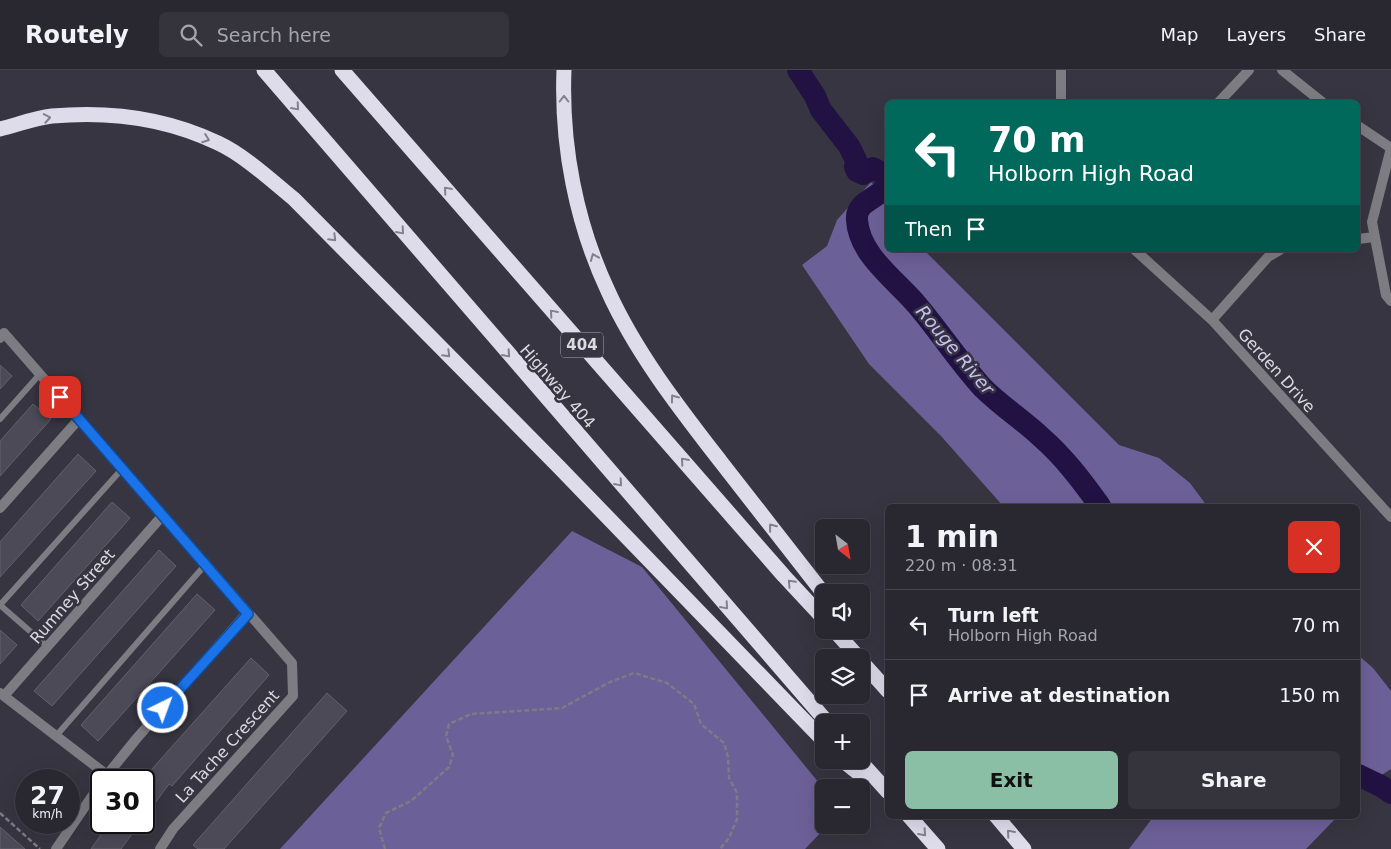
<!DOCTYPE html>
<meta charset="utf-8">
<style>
body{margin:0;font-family:"DejaVu Sans",sans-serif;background:#35343d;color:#f1f3f6;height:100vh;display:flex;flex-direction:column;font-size:19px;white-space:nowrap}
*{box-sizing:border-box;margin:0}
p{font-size:16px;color:#a5a6ab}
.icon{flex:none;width:28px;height:28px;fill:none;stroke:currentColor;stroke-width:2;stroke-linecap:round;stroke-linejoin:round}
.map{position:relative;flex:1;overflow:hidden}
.panel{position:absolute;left:885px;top:434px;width:475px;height:315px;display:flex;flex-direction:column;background:#292831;border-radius:8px;box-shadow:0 5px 20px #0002,0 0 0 1px #45444d}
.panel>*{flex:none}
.banner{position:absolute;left:885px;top:30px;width:475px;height:152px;border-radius:8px;box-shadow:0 5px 20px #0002,0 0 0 1px #45444d;background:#00695c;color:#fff;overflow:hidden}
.needle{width:32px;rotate:149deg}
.buttons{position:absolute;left:815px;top:449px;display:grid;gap:10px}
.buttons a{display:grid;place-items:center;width:55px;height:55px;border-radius:8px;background:#292831;box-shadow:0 5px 20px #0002,0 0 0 1px #45444d;font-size:25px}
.speed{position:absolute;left:15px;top:699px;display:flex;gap:10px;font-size:25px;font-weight:700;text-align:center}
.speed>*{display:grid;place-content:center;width:65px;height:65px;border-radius:50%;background:#292831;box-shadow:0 5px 20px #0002,0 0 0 1px #45444d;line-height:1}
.speed small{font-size:12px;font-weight:400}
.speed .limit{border:2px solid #111;border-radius:8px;background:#fff;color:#111}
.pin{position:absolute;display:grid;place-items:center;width:42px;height:42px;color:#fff;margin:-21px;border-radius:10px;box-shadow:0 2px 8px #0006}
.me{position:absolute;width:55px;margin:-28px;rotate:42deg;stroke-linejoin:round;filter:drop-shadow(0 0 4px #0008)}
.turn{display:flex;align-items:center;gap:18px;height:105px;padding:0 20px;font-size:22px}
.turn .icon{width:65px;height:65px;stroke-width:2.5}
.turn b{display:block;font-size:35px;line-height:42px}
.then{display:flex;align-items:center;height:48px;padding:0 20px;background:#0003;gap:10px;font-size:19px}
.round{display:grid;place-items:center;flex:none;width:52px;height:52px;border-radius:8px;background:#35343d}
.overview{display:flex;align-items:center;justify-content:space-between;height:85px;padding:0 20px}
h1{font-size:30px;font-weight:700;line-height:38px}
.button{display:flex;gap:10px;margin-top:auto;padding:10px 20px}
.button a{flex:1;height:58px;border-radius:8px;background:#8abfa5;color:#111;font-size:20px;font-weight:700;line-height:58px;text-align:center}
.button a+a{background:#35343d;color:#f1f3f6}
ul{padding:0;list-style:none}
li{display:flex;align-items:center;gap:15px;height:70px;padding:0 20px;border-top:1px solid #45444d}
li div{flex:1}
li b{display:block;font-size:19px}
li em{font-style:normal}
header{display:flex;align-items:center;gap:30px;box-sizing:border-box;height:70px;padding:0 25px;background:#292831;border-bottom:1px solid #45444d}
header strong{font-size:24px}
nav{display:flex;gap:28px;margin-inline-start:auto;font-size:18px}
.search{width:350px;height:45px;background:#35343d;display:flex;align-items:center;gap:12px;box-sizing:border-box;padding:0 18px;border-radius:8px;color:#a5a6ab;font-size:19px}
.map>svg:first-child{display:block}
.forest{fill:#6c6098}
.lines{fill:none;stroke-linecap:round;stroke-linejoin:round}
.river{stroke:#221243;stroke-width:22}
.building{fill:#4c4a57;stroke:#63616e}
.path{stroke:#7d7b85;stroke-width:2.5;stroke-dasharray:5 2.5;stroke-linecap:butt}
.lane{stroke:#7d7c82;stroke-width:6}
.street{stroke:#7d7c82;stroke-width:10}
.highway{stroke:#dedbeb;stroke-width:15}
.oneway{stroke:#82808e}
.route-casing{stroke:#114b97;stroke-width:12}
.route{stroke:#1a73e8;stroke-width:9}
.labels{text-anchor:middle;stroke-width:5;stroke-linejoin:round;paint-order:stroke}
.shield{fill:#373541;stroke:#aaa8b1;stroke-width:1}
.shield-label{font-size:15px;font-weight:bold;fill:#dbd9e1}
.street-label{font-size:16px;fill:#dbd9e1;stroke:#373541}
.water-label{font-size:18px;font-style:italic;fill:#c8bff2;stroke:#373541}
</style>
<header>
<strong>Routely</strong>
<div class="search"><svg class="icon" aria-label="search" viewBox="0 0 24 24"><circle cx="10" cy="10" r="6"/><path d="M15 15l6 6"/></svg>Search here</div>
<nav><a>Map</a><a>Layers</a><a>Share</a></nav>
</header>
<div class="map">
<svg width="1391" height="779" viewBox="0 0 1391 779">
<rect width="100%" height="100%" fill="#373541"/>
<path class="forest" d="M 871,112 L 887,129 L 888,180 L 924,180 L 1119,375 L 1159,388 L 1190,413 L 1207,436 L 1003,436 L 941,366 L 869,294 L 802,195 L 827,176 L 837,150 Z
M 572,461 L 642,497 L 824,719 L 824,755 L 828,755 L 805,779 L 280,779 Z
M 1358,585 L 1373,598 L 1391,621 L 1391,699 L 1358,720 Z
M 1154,746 L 1338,746 L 1306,779 L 1129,779 Z"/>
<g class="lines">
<path class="river" d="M 798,0 L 815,26 L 821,40 L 849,76 L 856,90 L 855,97 L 857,101 L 863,104 L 873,98 L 882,103 L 888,112
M 888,115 C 880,128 855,131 857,150 C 859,185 896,210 917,235 C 940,262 959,292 983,318 C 1001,336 1023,350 1041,367 C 1064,387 1082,411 1100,436
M 1358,705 L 1381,716 L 1391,723"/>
</g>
<path class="building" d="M 0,295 L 12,306 L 0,319 Z
M 33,334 L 51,349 L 0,406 L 0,371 Z
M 78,384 L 96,401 L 0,507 L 0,472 Z
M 112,432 L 130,448 L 38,551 L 21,535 Z
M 159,480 L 176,496 L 52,636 L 34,621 Z
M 197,524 L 215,540 L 98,671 L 81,655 Z
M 0,560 L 17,575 L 0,594 Z
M 251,588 L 269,605 L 172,716 L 169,714 L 144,748 L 144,708 Z
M 327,623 L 347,641 L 224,779 L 198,779 L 193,775 Z
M 110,752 L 141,752 L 121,779 L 91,779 Z
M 0,757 L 25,779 L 0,779 Z"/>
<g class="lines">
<path class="path" d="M 0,743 L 40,779
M 385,779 L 379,758 L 386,743 L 411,731 L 449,697 L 453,685 L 446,666 L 449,654 L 471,644 L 562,638 L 610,612 L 634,603 L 667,613 L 694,634 L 701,654 L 724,673 L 728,687 L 729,708 L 737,723 L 737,749 L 729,768 L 720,779"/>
<path class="lane" d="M 0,349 L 40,304
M 0,535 L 122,399
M 0,535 L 47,576
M 56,666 L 205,495"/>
<path class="street" d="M 1282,0 L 1322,32
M 1061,32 L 1061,0
M 1219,32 L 1249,0
M 1358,56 L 1391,78
M 1391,78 L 1372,152 L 1386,225 L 1391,231
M 1358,169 L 1374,167
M 1135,180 L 1212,250 L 1391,447
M 1212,250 L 1268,187 L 1280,180
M 0,268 L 4,263 L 292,593 L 293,626 L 173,759 L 160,779
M 0,438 L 79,349
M 0,623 L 107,705
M 4,626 L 163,445
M 103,710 L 137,668 L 247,543
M 56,779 L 101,713"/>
<path class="highway" d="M 264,0 L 827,652
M 342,0 L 784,506 L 824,549
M 564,0 C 561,75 576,153 608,221 C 636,283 680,339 721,392 C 755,436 790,480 824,524
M 0,59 C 17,55 34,48 52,46 C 108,41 166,48 218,73 C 244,85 272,111 294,129 L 558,396 L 824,671
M 834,560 L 859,588
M 861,591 L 888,621
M 842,690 L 857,702 L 871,706
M 859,690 L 888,722
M 909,746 L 938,779
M 996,746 L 1024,779"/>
</g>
<defs><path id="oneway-chevron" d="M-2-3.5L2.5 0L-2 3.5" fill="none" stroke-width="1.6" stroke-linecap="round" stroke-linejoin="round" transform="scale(1.25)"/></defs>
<g class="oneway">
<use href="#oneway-chevron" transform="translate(564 29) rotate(-90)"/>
<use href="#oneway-chevron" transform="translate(296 37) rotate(49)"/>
<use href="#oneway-chevron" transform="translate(47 48) rotate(-10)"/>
<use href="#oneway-chevron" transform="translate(206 69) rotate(20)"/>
<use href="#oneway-chevron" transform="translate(447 120) rotate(-131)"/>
<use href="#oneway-chevron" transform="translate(401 161) rotate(49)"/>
<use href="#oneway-chevron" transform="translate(333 168) rotate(45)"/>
<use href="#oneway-chevron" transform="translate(594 187) rotate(-112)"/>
<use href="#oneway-chevron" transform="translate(553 243) rotate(-131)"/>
<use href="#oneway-chevron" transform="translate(447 284) rotate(45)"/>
<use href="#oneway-chevron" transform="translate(507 284) rotate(49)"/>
<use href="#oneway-chevron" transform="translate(674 328) rotate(-126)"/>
<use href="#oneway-chevron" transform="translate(684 391) rotate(-131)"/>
<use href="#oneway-chevron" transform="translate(619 413) rotate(49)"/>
<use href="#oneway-chevron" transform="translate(772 457) rotate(-128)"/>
<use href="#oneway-chevron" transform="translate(791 513) rotate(-133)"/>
<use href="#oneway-chevron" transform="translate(725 536) rotate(49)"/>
<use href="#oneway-chevron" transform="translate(923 763) rotate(48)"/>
<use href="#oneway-chevron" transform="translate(1010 763) rotate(-131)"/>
</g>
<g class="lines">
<defs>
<path id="route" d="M 60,327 L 248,544 L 163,638"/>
</defs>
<use href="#route" class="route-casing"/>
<use href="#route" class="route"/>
</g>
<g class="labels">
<rect class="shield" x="561" y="262.5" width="42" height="25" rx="4"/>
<g class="shield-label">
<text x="582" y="280">404</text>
</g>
<g class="street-label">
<text transform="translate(1277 300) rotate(48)" y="6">Gerden Drive</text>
<text transform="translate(558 316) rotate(49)" y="6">Highway 404</text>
<text transform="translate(72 526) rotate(-49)" y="6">Rumney Street</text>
<text transform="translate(227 676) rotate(-48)" y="6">La Tache Crescent</text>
</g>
<g class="water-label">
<text transform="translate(955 280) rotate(50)" y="6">Rouge River</text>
</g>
</g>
</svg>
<div class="buttons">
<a><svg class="needle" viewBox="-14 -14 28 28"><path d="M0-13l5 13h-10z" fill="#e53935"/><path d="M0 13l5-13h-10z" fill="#a5a6ab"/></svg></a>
<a><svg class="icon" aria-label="sound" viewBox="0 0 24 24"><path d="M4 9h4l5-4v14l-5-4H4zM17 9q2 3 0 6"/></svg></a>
<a><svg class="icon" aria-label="layers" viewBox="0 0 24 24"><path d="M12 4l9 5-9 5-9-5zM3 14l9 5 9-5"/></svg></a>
<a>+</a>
<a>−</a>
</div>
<div class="speed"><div>27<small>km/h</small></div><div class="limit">30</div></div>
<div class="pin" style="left:60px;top:327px;background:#d93025"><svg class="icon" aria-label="arrive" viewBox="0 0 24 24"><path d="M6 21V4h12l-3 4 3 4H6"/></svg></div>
<svg class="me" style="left:163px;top:638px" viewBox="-20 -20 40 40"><circle r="17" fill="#1a73e8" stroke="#fff" stroke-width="3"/><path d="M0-11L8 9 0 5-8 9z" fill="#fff"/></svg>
<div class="banner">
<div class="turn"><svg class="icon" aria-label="left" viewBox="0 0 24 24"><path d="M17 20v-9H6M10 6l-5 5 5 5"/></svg><div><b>70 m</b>Holborn High Road</div></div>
<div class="then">Then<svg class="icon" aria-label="arrive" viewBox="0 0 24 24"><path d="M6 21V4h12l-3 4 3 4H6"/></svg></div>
</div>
<section class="panel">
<div class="overview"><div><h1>1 min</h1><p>220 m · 08:31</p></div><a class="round" style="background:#d93025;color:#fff"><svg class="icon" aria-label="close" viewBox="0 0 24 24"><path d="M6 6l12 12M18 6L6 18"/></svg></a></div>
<ul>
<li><svg class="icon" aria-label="left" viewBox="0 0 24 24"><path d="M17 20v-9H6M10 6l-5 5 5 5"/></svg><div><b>Turn left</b><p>Holborn High Road</p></div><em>70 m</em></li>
<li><svg class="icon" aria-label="arrive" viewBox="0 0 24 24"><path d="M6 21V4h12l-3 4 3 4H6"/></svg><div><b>Arrive at destination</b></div><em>150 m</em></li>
</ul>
<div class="button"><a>Exit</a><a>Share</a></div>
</section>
</div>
